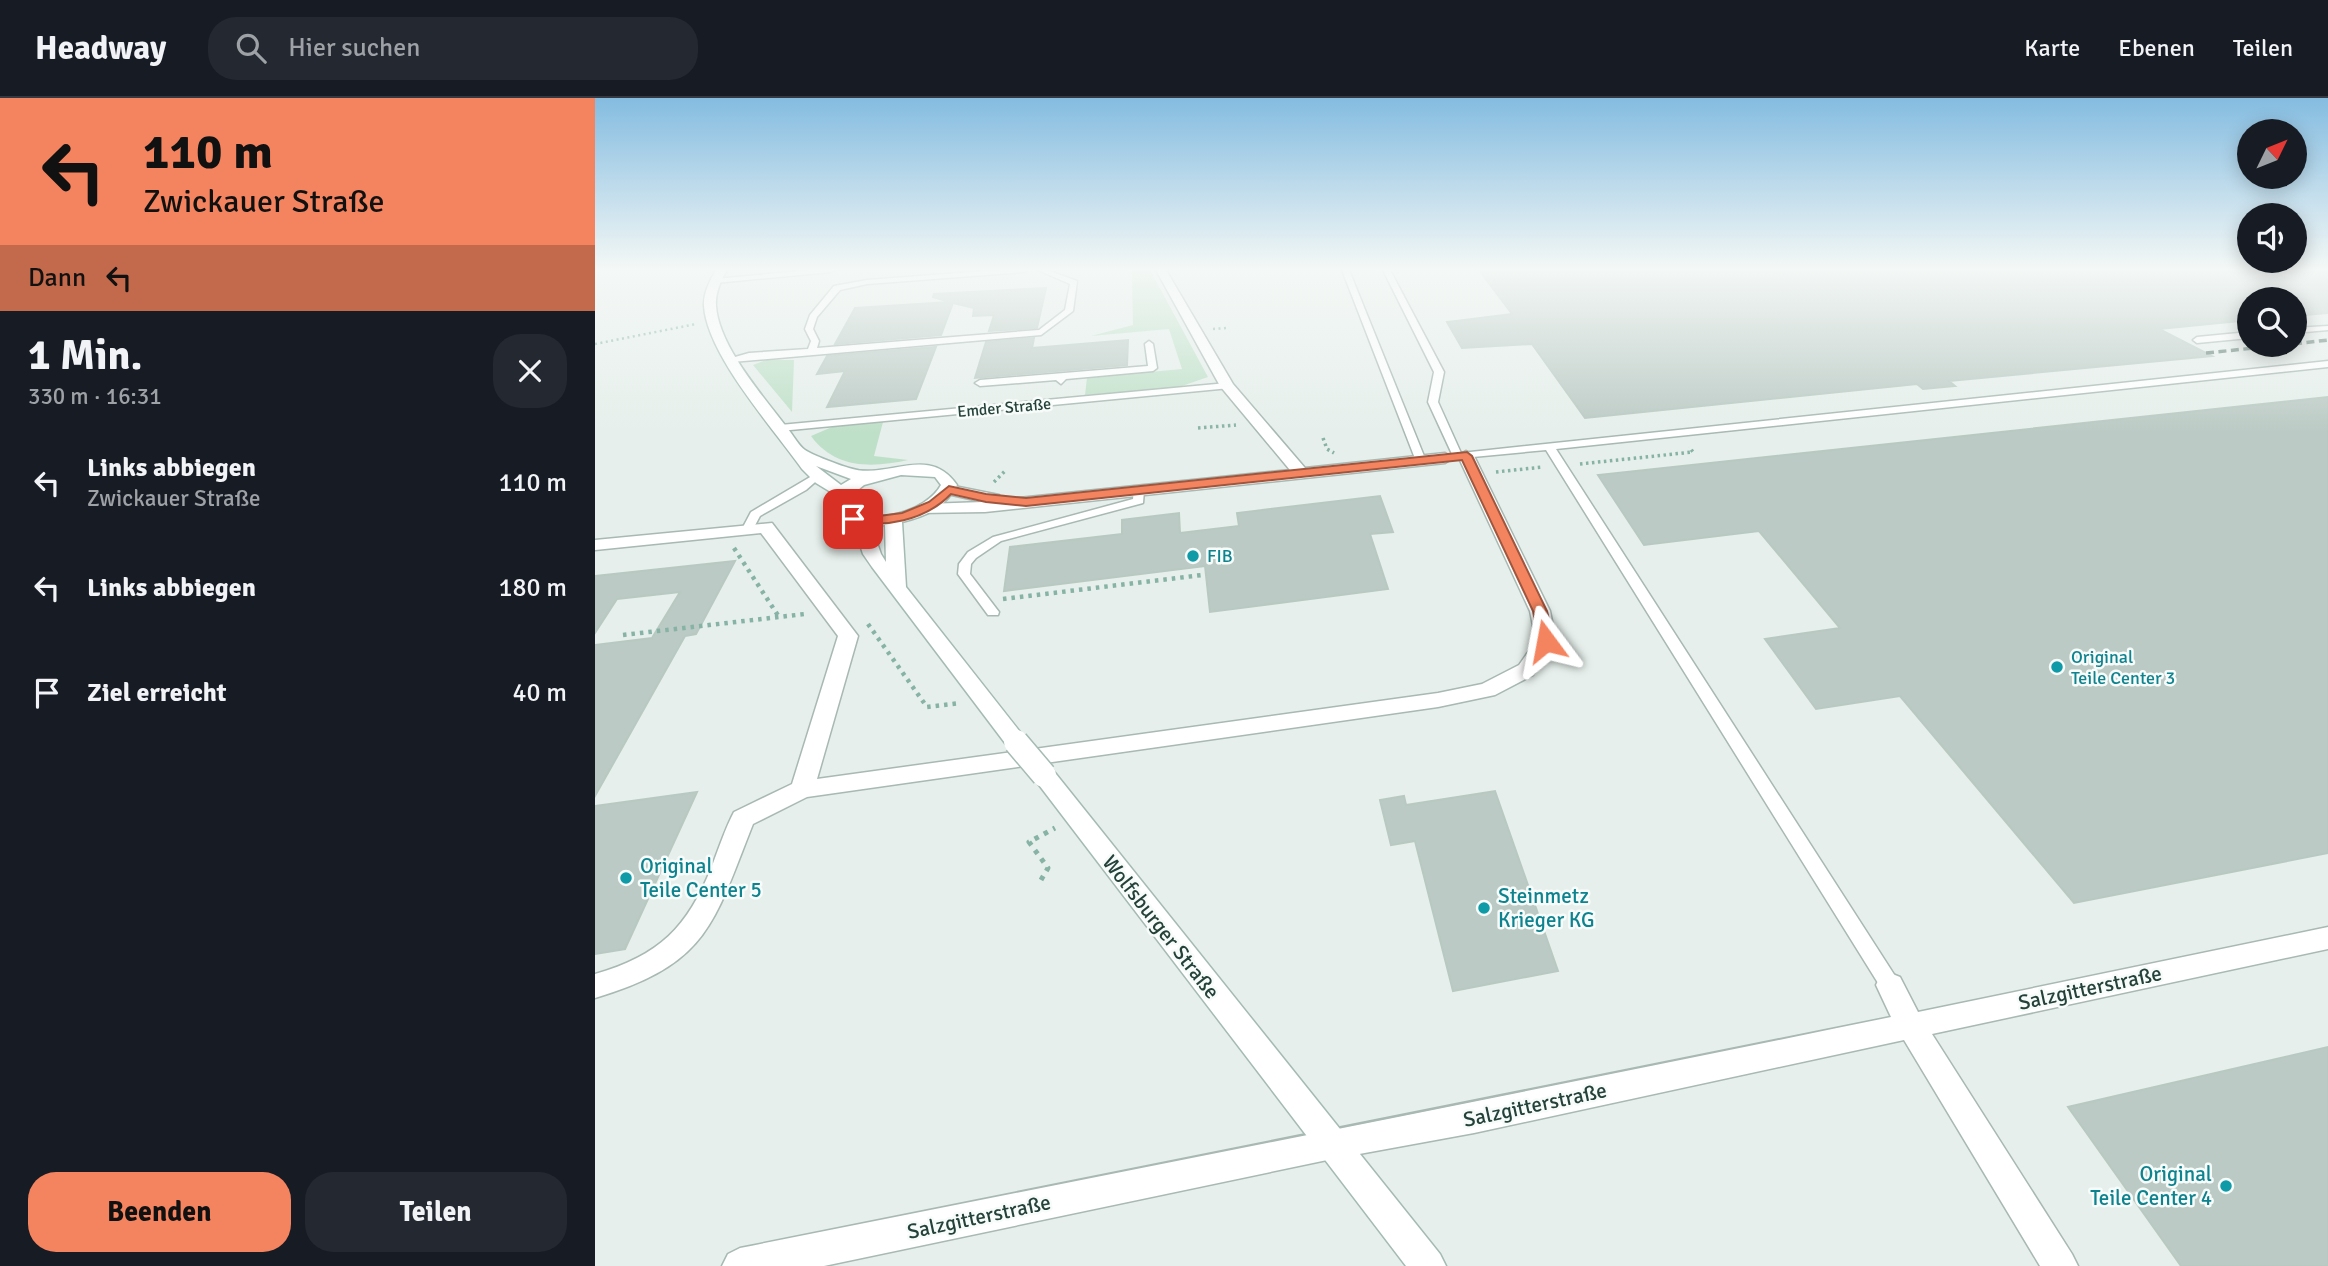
<!DOCTYPE html>
<html lang="de">
<meta charset="utf-8">
<style>
body{margin:0;font-family:Signika,sans-serif;background:#242831;color:#f1f3f6;height:100vh;display:flex;flex-direction:column;font-size:26px;white-space:nowrap}
*{box-sizing:border-box;margin:0}
p{font-size:23px;color:#9ea1a6}
.icon{flex:none;width:38px;height:38px;fill:none;stroke:currentColor;stroke-width:2;stroke-linecap:round;stroke-linejoin:round}
.map{position:relative;flex:1;overflow:hidden}
.details{display:flex;flex-direction:column;background:#171b24;width:595px}
.details>*{flex:none}
.hud{background:#f4845f;color:#111;overflow:hidden}
.needle{width:46px;rotate:47deg}
.buttons{position:absolute;left:1642px;top:21px;display:grid;gap:14px}
.buttons a{display:grid;place-items:center;width:70px;height:70px;border-radius:50%;background:#171b24;box-shadow:0 4px 18px #0003;font-size:35px}
.pin{position:absolute;display:grid;place-items:center;width:60px;height:60px;color:#fff;margin:-30px;border-radius:14px;box-shadow:0 4px 10px #0006}
.me{position:absolute;width:77px;margin:-38px;rotate:347deg;stroke-linejoin:round;filter:drop-shadow(0 0 5px #0008)}
.turn{display:flex;align-items:center;gap:24px;height:147px;padding:0 28px;font-size:32px}
.turn .icon{width:91px;height:91px;stroke-width:2.5}
.turn b{display:block;font-size:49px;line-height:60px}
.then{display:flex;align-items:center;height:66px;padding:0 28px;background:#0003;gap:14px;font-size:26px}
.round{display:grid;place-items:center;flex:none;width:74px;height:74px;border-radius:28px;background:#242831}
.headline{display:flex;align-items:center;justify-content:space-between;height:119px;padding:0 28px}
h1{font-size:42px;font-weight:700;line-height:52px}
.action{display:flex;gap:14px;margin-top:auto;padding:14px 28px}
.action a{flex:1;height:80px;border-radius:28px;background:#f4845f;color:#111;font-size:28px;font-weight:700;line-height:80px;text-align:center}
.action a+a{background:#242831;color:#f1f3f6}
ul{padding:0;list-style:none}
li{display:flex;align-items:center;gap:21px;height:105px;padding:0 28px}
li div{flex:1}
li b{display:block;font-size:26px}
li em{font-style:normal}
header{display:flex;align-items:center;gap:42px;box-sizing:border-box;height:98px;padding:0 35px;background:#171b24;border-bottom:2px solid #363941}
header strong{font-size:33px}
nav{display:flex;gap:38px;margin-inline-start:auto;font-size:24px}
.search{width:490px;height:63px;background:#242831;display:flex;align-items:center;gap:18px;box-sizing:border-box;padding:0 24px;border-radius:28px;color:#9ea1a6;font-size:26px}
main{display:flex;flex:1;min-height:0}
.map>svg:first-child{display:block}
.green{fill:#bfe0c8}
.building{fill:#bbcac4;stroke:#b8c9c2;stroke-width:2}
.lines{fill:none;stroke-linecap:round;stroke-linejoin:round}
.lane-casing{stroke:#a8b8b2;stroke-width:3}
.street-casing{stroke:#a8b8b2;stroke-width:3}
.secondary-casing{stroke:#a4bbb3;stroke-width:3}
.path-far3{stroke:#86b3a5;stroke-width:2.5;stroke-dasharray:2 3.5;stroke-linecap:butt}
.path-far2{stroke:#86b3a5;stroke-width:3.5;stroke-dasharray:2.5 3.5;stroke-linecap:butt}
.path-far1{stroke:#86b3a5;stroke-width:4.5;stroke-dasharray:3.5 5;stroke-linecap:butt}
.path{stroke:#86b3a5;stroke-width:5;stroke-dasharray:4.5 6;stroke-linecap:butt}
.lane{fill:#fff;fill-rule:evenodd}
.street{fill:#fff;fill-rule:evenodd}
.secondary{fill:#fff;fill-rule:evenodd}
.rail{stroke:#5f7d75;stroke-width:3.5;stroke-dasharray:8 4.5;stroke-linecap:butt}
.secondary-bridge-casing{stroke:#a4bbb3;stroke-width:27;stroke-linecap:butt}
.secondary-bridge{stroke:#fff;stroke-width:24}
.route{fill:#f4845f;stroke:#9f563e;stroke-width:2}
.culture-dot{fill:#0f9aa8;stroke:#f7fbf9;stroke-width:2.5}
.labels{text-anchor:middle;stroke-width:5;stroke-linejoin:round;paint-order:stroke}
.far-street-label{font-size:16px;fill:#24423a;stroke:#f7fbf9}
.culture-label{font-size:18px;fill:#0d838f;stroke:#f7fbf9;text-anchor:start}
.near-culture-label{font-size:21px;fill:#0d838f;stroke:#f7fbf9;text-anchor:start}
.near-street-label{font-size:21px;fill:#24423a;stroke:#f7fbf9}
</style>
<header>
<strong>Headway</strong>
<div class="search"><svg class="icon" aria-label="search" viewBox="0 0 24 24"><circle cx="10" cy="10" r="6"/><path d="M15 15l6 6"/></svg>Hier suchen</div>
<nav><a>Karte</a><a>Ebenen</a><a>Teilen</a></nav>
</header>
<main>
<section class="details">
<div class="hud">
<div class="turn"><svg class="icon" aria-label="left" viewBox="0 0 24 24"><path d="M17 20v-9H6M10 6l-5 5 5 5"/></svg><div><b>110 m</b>Zwickauer Straße</div></div>
<div class="then">Dann<svg class="icon" aria-label="left" viewBox="0 0 24 24"><path d="M17 20v-9H6M10 6l-5 5 5 5"/></svg></div>
</div>
<div class="headline"><div><h1>1 Min.</h1><p>330 m · 16:31</p></div><a class="round"><svg class="icon" aria-label="close" viewBox="0 0 24 24"><path d="M6 6l12 12M18 6L6 18"/></svg></a></div>
<ul>
<li><svg class="icon" aria-label="left" viewBox="0 0 24 24"><path d="M17 20v-9H6M10 6l-5 5 5 5"/></svg><div><b>Links abbiegen</b><p>Zwickauer Straße</p></div><em>110 m</em></li>
<li><svg class="icon" aria-label="left" viewBox="0 0 24 24"><path d="M17 20v-9H6M10 6l-5 5 5 5"/></svg><div><b>Links abbiegen</b></div><em>180 m</em></li>
<li><svg class="icon" aria-label="arrive" viewBox="0 0 24 24"><path d="M6 21V4h12l-3 4 3 4H6"/></svg><div><b>Ziel erreicht</b></div><em>40 m</em></li>
</ul>
<div class="action"><a>Beenden</a><a>Teilen</a></div>
</section>
<div class="map">
<svg width="1733" height="1168" viewBox="0 0 1733 1168">
<rect width="100%" height="100%" fill="#e6efeb"/>
<path class="green" d="M 537,172 L 555,172 L 613,279 L 584,289 L 490,297 L 492,280 L 587,271 L 574,231 L 496,238 L 538,227 Z
M 171,262 L 199,262 L 197,314 L 158,267 Z
M 288,324 L 279,358 L 313,362 C 277,370 240,371 216,338 L 237,329 Z"/>
<path class="building" d="M 884,172 L 1733,172 L 1733,215 L 1699,218 L 1699,201 L 1654,201 L 1654,222 L 1564,231 L 1617,258 L 1354,283 L 1360,288 L 1328,291 L 1322,286 L 990,320 L 937,246 L 867,250 L 852,224 L 917,216 Z
M 451,190 L 442,230 L 394,233 L 399,217 L 378,218 L 379,210 L 358,205 L 346,237 L 240,246 L 260,210 L 355,204 L 338,199 L 339,196 Z
M 439,240 L 437,250 L 533,242 L 532,267 L 380,280 L 391,244 Z
M 341,249 L 321,301 L 232,309 L 250,273 L 222,276 L 232,258 Z
M 1733,299 L 1733,755 L 1479,805 L 1305,598 L 1221,611 L 1170,541 L 1245,530 L 1164,433 L 1049,447 L 1003,377 Z
M 785,398 L 798,434 L 775,436 L 793,491 L 615,514 L 610,468 L 409,493 L 415,449 L 527,436 L 527,422 L 584,415 L 585,435 L 644,428 L 642,415 Z
M 140,463 L 101,536 L 90,538 L 0,698 L 0,547 L 57,540 L 85,494 L 22,501 L 0,535 L 0,478 Z
M 900,693 L 963,873 L 858,893 L 820,743 L 796,747 L 785,702 L 809,698 L 811,707 Z
M 102,694 L 30,851 L 0,856 L 0,708 Z
M 1733,949 L 1733,1168 L 1586,1168 L 1473,1009 Z"/>
<g class="lines">
<defs>
<path id="lane" d="M 216,172 L 240,172 L 236,174 L 120,185 L 116,183 L 120,181 Z
M 404,172 L 433,172 L 429,174 L 272,186 L 245,192 L 222,219 L 218,231 L 224,243 L 222,250 L 444,232 L 470,212 L 475,186 L 443,172 L 452,172 L 482,183 L 478,213 L 446,237 L 137,264 L 133,261 L 154,255 L 213,251 L 216,243 L 210,231 L 215,217 L 239,188 L 272,182 Z
M 747,172 L 754,172 L 831,363 L 830,365 L 822,365 L 821,363 Z
M 788,172 L 795,172 L 849,274 L 843,304 L 866,355 L 1733,263 L 1733,269 L 961,351 L 1302,881 L 1304,887 L 1302,893 L 1295,895 L 1288,893 L 951,352 L 846,362 L 846,358 L 857,356 L 833,304 L 839,274 Z
M 1733,228 L 1733,232 L 1699,235 L 1699,230 Z
M 1654,234 L 1654,240 L 1602,245 L 1598,242 L 1602,239 Z
M 554,243 L 558,246 L 562,270 L 558,273 L 471,281 L 466,286 L 461,282 L 385,288 L 380,285 L 385,282 L 553,268 L 550,246 Z
M 632,285 L 635,286 L 635,290 L 185,333 L 180,330 L 185,327 Z
M 222,375 L 227,378 L 211,392 L 165,418 L 157,433 L 149,433 L 147,431 L 156,414 Z
M 544,389 L 549,392 L 548,405 L 406,443 L 381,460 L 376,466 L 375,476 L 404,514 L 403,517 L 393,517 L 363,476 L 364,466 L 373,454 L 398,439 L 538,401 L 539,392 Z"/>
<path id="street" d="M 561,172 L 571,172 L 638,286 L 710,370 L 850,355 L 858,360 L 850,365 L 390,414 L 325,415 L 323,411 L 325,407 L 331,406 L 388,404 L 348,395 L 346,392 L 348,389 L 354,387 L 404,397 L 405,402 L 695,372 L 625,288 Z
M 871,353 L 879,358 L 955,513 L 961,543 L 938,577 L 900,597 L 843,609 L 212,699 L 158,726 C 118,827 113,866 0,900 L 0,876 C 64,858 93,829 117,768 C 124,750 130,731 139,714 L 197,686 L 243,538 L 166,435 L 0,452 L 0,442 L 177,425 L 263,538 L 222,681 L 843,595 L 887,586 L 924,567 L 941,543 L 935,513 L 863,358 Z
M 1733,829 L 1733,851 L 1337,936 L 1477,1156 L 1483,1168 L 1445,1168 L 1309,942 L 879,1035 L 737,1061 L 229,1168 L 127,1168 L 133,1156 L 145,1150 C 529,1073 913,998 1296,919 L 1281,887 L 1285,879 L 1295,875 L 1305,879 L 1323,914 Z"/>
<path id="secondary" d="M 121,172 L 132,172 C 126,182 120,195 121,208 C 124,249 169,299 193,331 C 198,337 204,348 210,352 C 217,357 244,367 254,370 C 292,383 333,345 362,387 C 350,410 331,418 307,424 L 311,489 L 429,639 L 432,644 L 429,649 L 421,652 L 413,649 L 277,469 L 268,456 L 258,425 L 247,422 L 235,410 L 239,396 L 221,385 L 207,371 C 179,331 112,257 109,208 C 108,196 115,182 121,172 ZM 221,368 L 256,381 L 246,387 ZM 306,377 L 340,379 L 346,387 C 331,414 277,429 252,409 L 253,400 L 269,387 ZM 290,427 L 291,464 L 286,456 L 276,428 Z
M 449,669 L 457,671 L 845,1156 L 851,1168 L 811,1168 L 441,683 L 437,677 L 441,671 Z"/>
</defs>
<use href="#lane" class="lane-casing"/>
<use href="#street" class="street-casing"/>
<use href="#secondary" class="secondary-casing"/>
<path class="path-far3" d="M 618,231 L 632,230
M 0,246 L 101,226"/>
<path class="path-far2" d="M 603,330 L 641,327
M 728,340 L 732,351 L 739,355
M 985,366 L 1098,354 L 1094,349
M 901,374 L 948,369
M 399,384 L 411,372"/>
<path class="path-far1" d="M 139,450 L 184,519
M 408,501 L 607,477
M 273,526 L 332,609 L 365,605
M 28,537 L 210,516"/>
<path class="path" d="M 446,782 L 453,770 L 434,744 L 460,730"/>
<use href="#lane" class="lane"/>
<use href="#street" class="street"/>
<use href="#secondary" class="secondary"/>
<path class="rail" d="M 1699,246 L 1733,242
M 1611,255 L 1688,247"/>
<defs>
<path id="secondary-bridge" d="M 421,644 L 449,677"/>
</defs>
<use href="#secondary-bridge" class="secondary-bridge-casing"/>
<use href="#secondary-bridge" class="secondary-bridge"/>
</g>
<linearGradient id="sky" x2="0" y2="1"><stop stop-color="#84bce0"/><stop offset="0.51" stop-color="#f4f8f6"/><stop offset="1" stop-color="#f4f8f6" stop-opacity="0"/></linearGradient>
<rect width="1733" height="335" fill="url(#sky)"/>
<path class="route" d="M 872,354 L 877,358 L 952,513 L 959,543 L 956,546 L 946,546 L 944,543 L 938,513 L 867,362 L 431,408 L 391,404 L 356,396 C 331,422 289,431 253,423 L 251,421 L 258,417 L 276,419 L 307,415 L 334,404 L 354,388 L 391,396 L 431,400 Z"/>
<g class="culture-dot">
<circle cx="598" cy="458" r="7"/>
<circle cx="1462" cy="569" r="7"/>
<circle cx="31" cy="780" r="7"/>
<circle cx="889" cy="810" r="7"/>
<circle cx="1631" cy="1088" r="7"/>
</g>
<g class="labels">
<g class="far-street-label">
<text transform="translate(409 309) rotate(-5)" y="6">Emder Straße</text>
</g>
<g class="culture-label">
<text x="612" y="464">FIB</text>
<text x="1476" y="565">Original<tspan x="1476" dy="21">Teile Center 3</tspan></text>
</g>
<g class="near-culture-label">
<text x="45" y="775">Original<tspan x="45" dy="24">Teile Center 5</tspan></text>
<text x="903" y="805">Steinmetz<tspan x="903" dy="24">Krieger KG</tspan></text>
<text x="1617" y="1083" text-anchor="end">Original<tspan x="1617" dy="24">Teile Center 4</tspan></text>
</g>
<g class="near-street-label">
<text transform="translate(566 829) rotate(52)" y="7">Wolfsburger Straße</text>
<text transform="translate(1495 890) rotate(-12)" y="7">Salzgitterstraße</text>
<text transform="translate(940 1007) rotate(-12)" y="7">Salzgitterstraße</text>
<text transform="translate(384 1119) rotate(-12)" y="7">Salzgitterstraße</text>
</g>
</g>
</svg>
<div class="buttons">
<a><svg class="needle" viewBox="-14 -14 28 28"><path d="M0-13l5 13h-10z" fill="#e53935"/><path d="M0 13l5-13h-10z" fill="#9ea1a6"/></svg></a>
<a><svg class="icon" aria-label="sound" viewBox="0 0 24 24"><path d="M4 9h4l5-4v14l-5-4H4zM17 9q2 3 0 6"/></svg></a>
<a><svg class="icon" aria-label="search" viewBox="0 0 24 24"><circle cx="10" cy="10" r="6"/><path d="M15 15l6 6"/></svg></a>
</div>
<div class="pin" style="left:258px;top:421px;background:#d93025"><svg class="icon" aria-label="arrive" viewBox="0 0 24 24"><path d="M6 21V4h12l-3 4 3 4H6"/></svg></div>
<svg class="me" style="left:951px;top:543px" viewBox="-20 -20 40 40"><path d="M0-17L14 15 0 8-14 15z" fill="#f4845f" stroke="#fff" stroke-width="4"/></svg>
</div>
</main>
